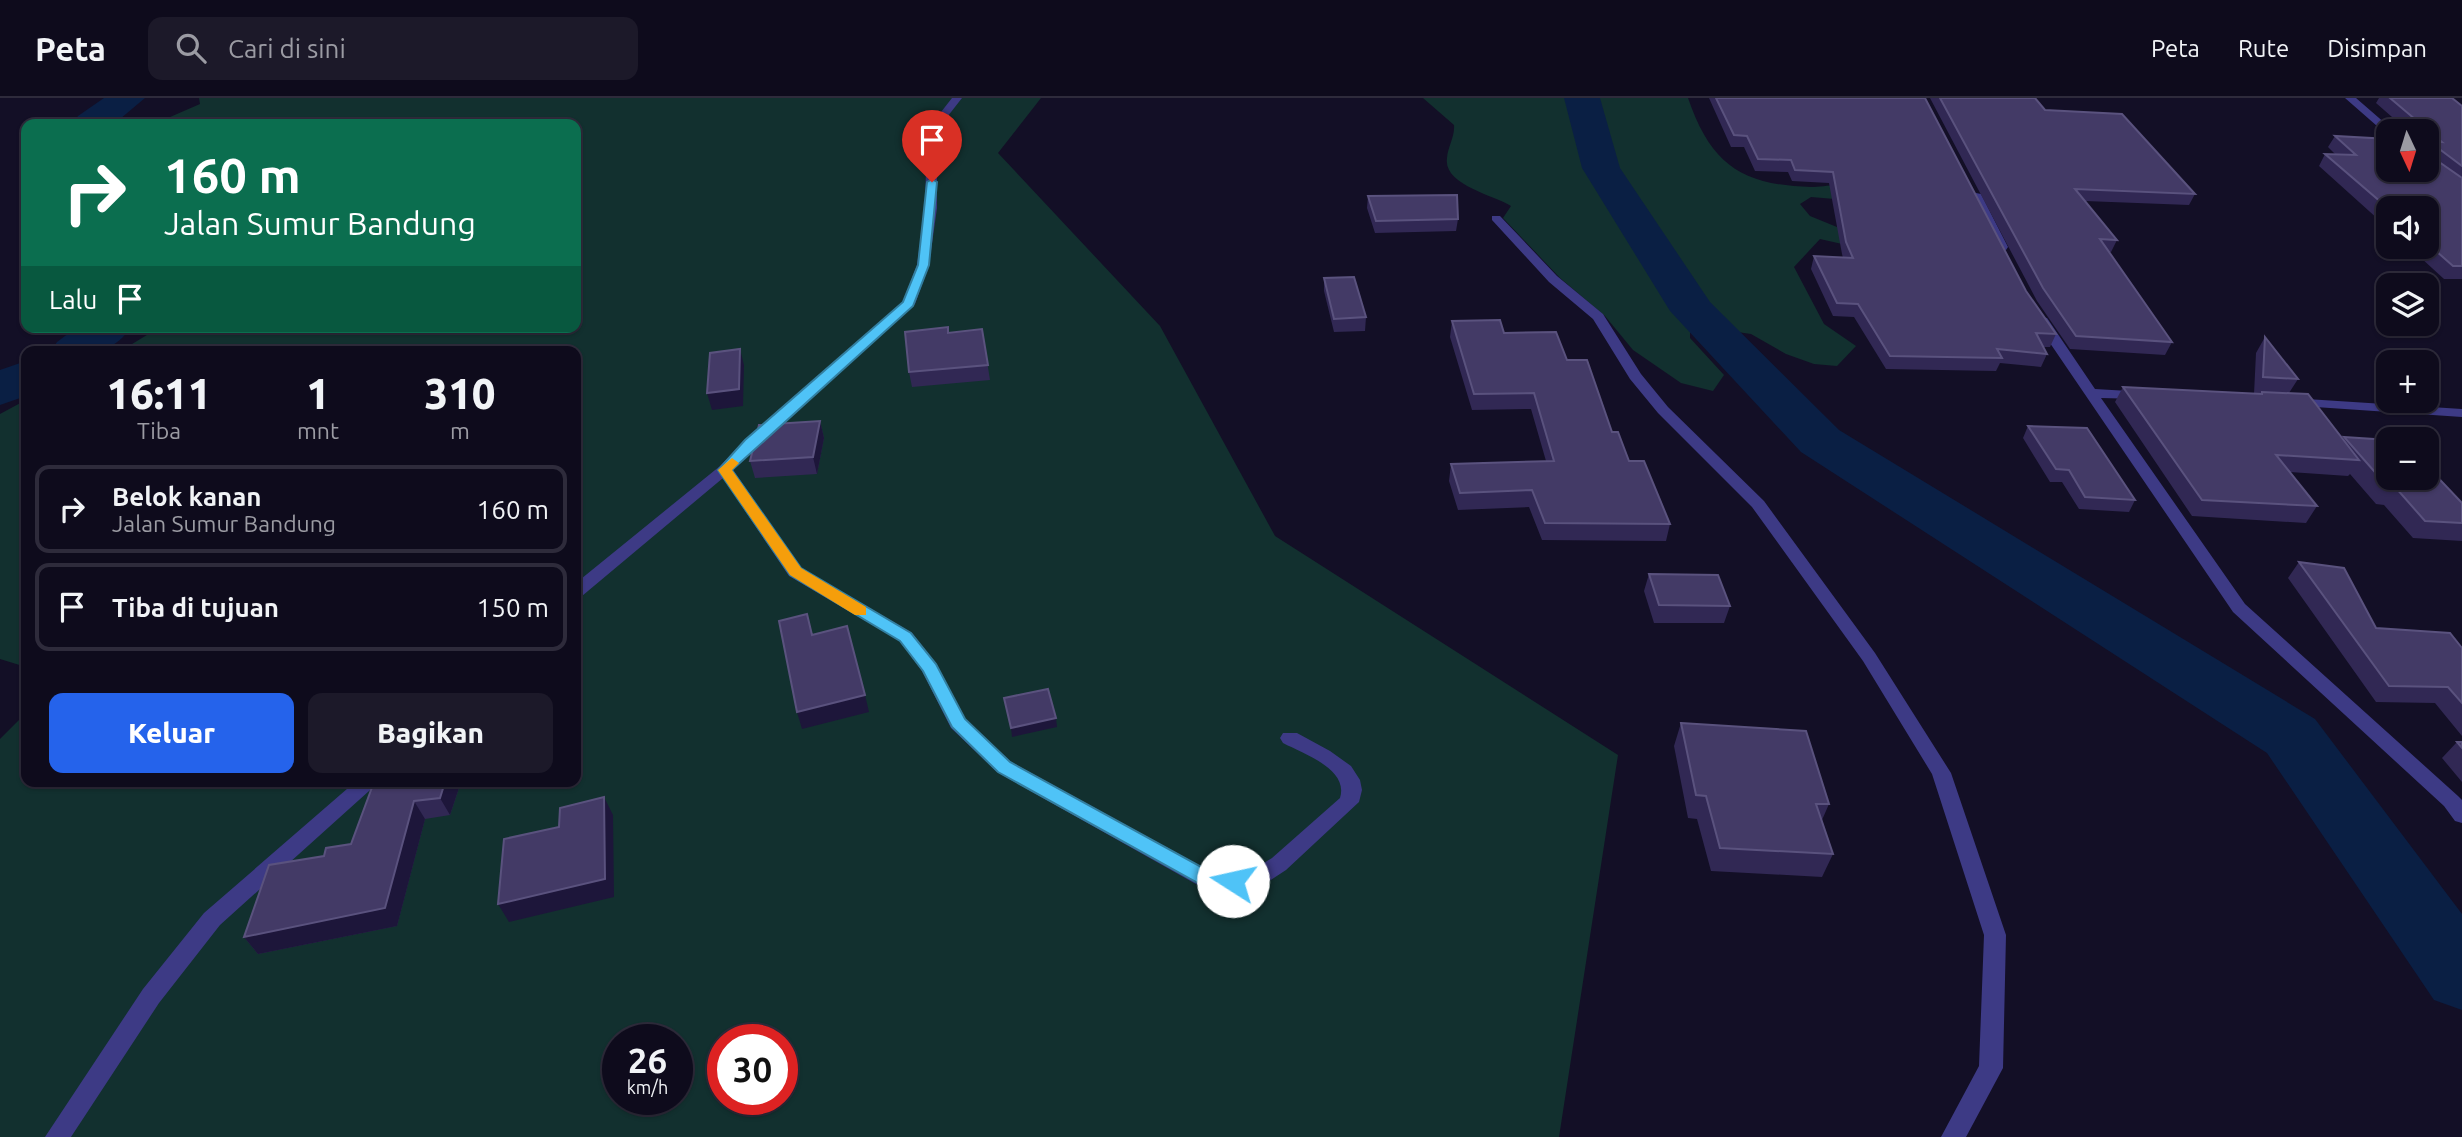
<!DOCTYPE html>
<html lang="id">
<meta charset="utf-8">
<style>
body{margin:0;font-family:Ubuntu,sans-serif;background:#1c1929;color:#f1f3f6;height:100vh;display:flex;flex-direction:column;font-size:26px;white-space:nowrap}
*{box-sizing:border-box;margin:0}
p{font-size:23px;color:#9b9ba3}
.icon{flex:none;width:38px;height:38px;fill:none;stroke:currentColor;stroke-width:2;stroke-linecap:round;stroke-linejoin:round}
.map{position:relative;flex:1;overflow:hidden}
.drawer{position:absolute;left:21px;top:248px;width:560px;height:441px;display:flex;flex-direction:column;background:#0e0b1c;border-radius:14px;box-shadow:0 2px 5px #0004,0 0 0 2px #2e2b3b}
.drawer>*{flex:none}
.top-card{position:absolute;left:21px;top:21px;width:560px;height:214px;border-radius:14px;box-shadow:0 2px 5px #0004,0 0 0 2px #2e2b3b;background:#0b6e4f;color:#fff;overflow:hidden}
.needle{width:46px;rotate:176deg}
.controls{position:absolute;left:2376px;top:21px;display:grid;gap:14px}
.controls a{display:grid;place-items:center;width:63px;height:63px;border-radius:14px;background:#0e0b1c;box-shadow:0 2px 5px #0004,0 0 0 2px #2e2b3b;font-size:35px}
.speed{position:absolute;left:602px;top:926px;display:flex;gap:14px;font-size:35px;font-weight:700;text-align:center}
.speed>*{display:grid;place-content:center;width:91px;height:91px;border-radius:50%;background:#0e0b1c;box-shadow:0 2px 5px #0004,0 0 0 2px #2e2b3b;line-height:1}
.speed small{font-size:18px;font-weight:400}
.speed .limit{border:10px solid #d22;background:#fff;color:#111}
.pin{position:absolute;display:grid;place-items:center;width:60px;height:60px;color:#fff;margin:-72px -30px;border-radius:50% 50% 50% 0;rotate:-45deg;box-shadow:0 0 7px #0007}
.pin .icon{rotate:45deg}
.me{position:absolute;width:77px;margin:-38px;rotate:280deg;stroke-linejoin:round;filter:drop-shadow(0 0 5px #0008)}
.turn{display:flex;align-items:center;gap:24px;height:147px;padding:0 28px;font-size:32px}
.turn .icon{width:91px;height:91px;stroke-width:2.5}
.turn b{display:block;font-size:49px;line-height:60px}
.then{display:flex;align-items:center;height:66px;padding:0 28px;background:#0003;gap:14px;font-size:26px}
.eta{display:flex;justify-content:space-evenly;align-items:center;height:119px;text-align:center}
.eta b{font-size:42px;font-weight:800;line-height:49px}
.cta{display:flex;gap:14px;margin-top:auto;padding:14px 28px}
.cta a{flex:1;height:80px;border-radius:14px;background:#2563eb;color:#fff;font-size:28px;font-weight:800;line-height:80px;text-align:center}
.cta a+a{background:#1c1929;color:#f1f3f6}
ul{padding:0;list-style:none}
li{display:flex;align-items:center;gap:21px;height:88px;margin:0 14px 10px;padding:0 14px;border:4px solid #2e2b3b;border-radius:14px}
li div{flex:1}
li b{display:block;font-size:26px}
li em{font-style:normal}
header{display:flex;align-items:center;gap:42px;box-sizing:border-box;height:98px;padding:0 35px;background:#0e0b1c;border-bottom:2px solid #2e2b3b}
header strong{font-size:33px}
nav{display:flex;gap:38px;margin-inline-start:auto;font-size:24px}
.search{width:490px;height:63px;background:#1c1929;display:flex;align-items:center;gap:18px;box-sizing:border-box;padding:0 24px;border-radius:14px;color:#9b9ba3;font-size:26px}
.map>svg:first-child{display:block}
.green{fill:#12302f;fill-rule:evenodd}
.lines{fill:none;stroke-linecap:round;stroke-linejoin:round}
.river{fill:#0a1f44;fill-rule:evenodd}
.street{fill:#3d3a85;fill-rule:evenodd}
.wall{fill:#312854}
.shaded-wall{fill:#1d163a}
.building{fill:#433a66;stroke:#5a527e;stroke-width:2}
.route{fill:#4fc3f7;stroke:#337fa1;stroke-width:2}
.slow{fill:#f59e0b}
</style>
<header>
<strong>Peta</strong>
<div class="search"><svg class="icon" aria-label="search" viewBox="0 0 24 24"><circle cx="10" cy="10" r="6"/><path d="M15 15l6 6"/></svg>Cari di sini</div>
<nav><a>Peta</a><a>Rute</a><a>Disimpan</a></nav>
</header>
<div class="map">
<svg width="2462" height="1039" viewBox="0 0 2462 1039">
<rect width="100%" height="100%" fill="#130f26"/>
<path class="green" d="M 199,0 L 1041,0 L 998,55 L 1160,228 L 1275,438 L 1618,657 L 1559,1039 L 0,1039 L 0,641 L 26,615 L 26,684 L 576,684 L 576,254 L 119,254 L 160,229 L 576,229 L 576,26 L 154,26 L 200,6 ZM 618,942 L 677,942 L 677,1001 L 618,1001 ZM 723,942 L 782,942 L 782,1001 L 723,1001 Z
M 1423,0 L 1688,0 C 1711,67 1742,87 1811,89 C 1822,89 1839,85 1849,89 C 1856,91 1864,100 1870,104 L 1811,99 L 1800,106 L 1810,118 L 1854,136 L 1851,148 L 1820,141 L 1794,169 L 1824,226 L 1856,248 L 1837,268 L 1814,266 L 1786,256 L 1751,236 L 1690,227 L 1690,240 L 1724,277 L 1713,293 L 1681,285 L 1633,252 L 1605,218 L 1560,180 L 1503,120 L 1511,108 C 1494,97 1443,87 1447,60 C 1448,48 1455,39 1454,27 Z
M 26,302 L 26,569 L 0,561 L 0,316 Z"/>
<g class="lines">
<path class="river" d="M 104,0 L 145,0 L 114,26 L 73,26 L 78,18 Z
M 1564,0 L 1600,0 L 1620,70 L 1710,204 L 1839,332 L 2315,621 L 2462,816 L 2462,912 L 2434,902 L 2267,655 L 1801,354 L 1670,213 L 1582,70 Z
M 77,229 L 131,229 C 109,261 84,254 50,254 L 57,244 Z
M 26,263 L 26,298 L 0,307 L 0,272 Z"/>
<path class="street" d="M 952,0 L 962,0 L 937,32 L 937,110 L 929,167 L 915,206 L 755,348 L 733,372 L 801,470 L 912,535 L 936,566 L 965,621 L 1011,664 L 1213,775 L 1254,771 L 1272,760 L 1340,700 C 1349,671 1304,656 1283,645 L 1280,640 L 1283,635 L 1297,635 L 1330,653 L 1351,668 L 1360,682 L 1362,692 L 1359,704 L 1286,772 L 1266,785 L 1211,793 L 1203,790 L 997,674 L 951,630 L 922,573 L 900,543 L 789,478 L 723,380 L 582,498 L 576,500 L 576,485 L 720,368 L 745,342 L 903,204 L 917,167 L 925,110 L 927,32 Z
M 2345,0 L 2356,0 L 2394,33 L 2385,35 Z
M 1971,94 L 1981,96 L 2008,149 L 2006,152 L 1996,149 L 1969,96 Z
M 1492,118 L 1500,118 L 1557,178 L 1603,216 L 1641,276 L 1668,309 L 1764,403 L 1875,555 L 1951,675 L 2006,837 L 2003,970 L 1966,1039 L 1941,1039 L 1979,968 L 1984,837 L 1932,676 L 1863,563 L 1752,409 L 1658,315 L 1630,281 L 1593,221 L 1549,184 L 1492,122 Z
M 2042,219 L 2047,220 L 2095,291 L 2146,294 L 2148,297 L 2141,301 L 2101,300 L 2245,506 L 2458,698 L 2462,702 L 2462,725 L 2455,723 L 2444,708 L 2233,514 L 2035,223 Z
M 2291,300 L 2462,311 L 2462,319 L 2286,307 L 2286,301 Z
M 355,684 L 379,684 L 220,827 L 159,905 L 71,1039 L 45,1039 L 143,891 L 204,815 Z"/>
</g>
<path class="wall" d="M 1709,0 L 1925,0 L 2026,193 L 2056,236 L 2050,249 L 2043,249 L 2047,256 L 2041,269 L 2000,265 L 1996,273 L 1886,271 L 1854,219 L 1833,218 L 1811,171 L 1814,158 L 1843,160 L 1842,156 L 1829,85 L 1792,83 L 1788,74 L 1755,73 L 1744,49 L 1731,49 Z
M 1930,0 L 2035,0 L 2045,12 L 2195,96 L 2189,107 L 2085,103 L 2117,142 L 2111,154 L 2109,154 L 2172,244 L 2165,257 L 2070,251 L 2037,203 Z
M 2379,0 L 2452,0 L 2462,8 L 2462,181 L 2444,181 L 2409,149 L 2427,149 L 2427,110 L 2389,110 L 2389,131 L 2319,68 L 2325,56 L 2335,56 L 2328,49 L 2335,38 L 2427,72 L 2427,33 L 2408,33 L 2376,5 Z
M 1368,98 L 1458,121 L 1456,133 L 1375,135 L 1367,110 Z
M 1324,180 L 1366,219 L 1365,233 L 1334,234 L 1324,193 Z
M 1452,223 L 1504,235 L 1567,262 L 1612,334 L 1629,363 L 1670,426 L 1666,443 L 1542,442 L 1529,409 L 1458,412 L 1449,383 L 1451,366 L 1546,363 L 1531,311 L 1472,312 L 1450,239 Z
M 982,231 L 990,282 L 912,289 L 909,274 L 949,235 Z
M 2265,239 L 2298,281 L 2289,295 L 2343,341 L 2344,339 L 2462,405 L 2462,443 L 2413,440 L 2384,407 L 2376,406 L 2350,376 L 2348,378 L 2290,374 L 2317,408 L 2306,425 L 2192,418 L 2115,304 L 2123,289 L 2254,296 L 2256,255 Z
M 820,323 L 824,340 L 817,376 L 755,380 L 750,363 Z
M 2028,328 L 2135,402 L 2129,414 L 2079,411 L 2062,384 L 2050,384 L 2023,340 Z
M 2299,464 L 2376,530 L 2462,550 L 2462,638 L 2435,605 L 2376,604 L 2288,480 Z
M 1649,476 L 1730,508 L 1724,525 L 1654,525 L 1644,493 Z
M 1681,625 L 1829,706 L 1822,722 L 1833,756 L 1822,779 L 1711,773 L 1697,721 L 1688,720 L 1674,648 Z
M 2457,644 L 2462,644 L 2462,684 L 2442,660 Z
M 374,684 L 461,684 L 450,717 L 425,721 L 397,828 L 258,856 L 244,839 L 324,758 L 351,746 Z"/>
<path class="shaded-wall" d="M 740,251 L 744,267 L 743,308 L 712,312 L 707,295 Z
M 820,323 L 824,340 L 817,376 L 813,359 Z
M 865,597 L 869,614 L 802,631 L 797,614 Z
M 1056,620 L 1057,629 L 1012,639 L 1011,630 Z
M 445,684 L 461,684 L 450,717 L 440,700 Z
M 604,699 L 613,717 L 614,799 L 509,824 L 498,806 Z
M 414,703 L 425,721 L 397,828 L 258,856 L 244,839 Z"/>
<path class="building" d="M 1716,0 L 1925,0 L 2026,193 L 2056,236 L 2036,235 L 2047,256 L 1997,251 L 2002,260 L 1890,258 L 1858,206 L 1837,205 L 1814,158 L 1853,160 L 1846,144 L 1833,74 L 1795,72 L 1791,62 L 1758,61 L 1747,38 L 1734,37 Z
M 1940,0 L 2035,0 L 2045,12 L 2122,16 L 2195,96 L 2075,91 L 2117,142 L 2100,141 L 2172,244 L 2076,238 L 2043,190 Z
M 2390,0 L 2452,0 L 2462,8 L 2462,68 L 2434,47 L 2432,59 L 2462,80 L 2462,168 L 2453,168 L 2427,145 L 2427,110 L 2389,110 L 2389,111 L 2325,56 L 2356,57 L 2335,38 L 2389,41 L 2389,72 L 2427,72 L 2427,43 L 2442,44 Z
M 1457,97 L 1458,121 L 1376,123 L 1368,98 Z
M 1354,179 L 1366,219 L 1334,221 L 1324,180 Z
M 1500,222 L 1504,235 L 1556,234 L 1567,262 L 1587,262 L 1612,334 L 1618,334 L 1629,363 L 1644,363 L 1670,426 L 1545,425 L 1532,392 L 1460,395 L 1451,366 L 1554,363 L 1534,295 L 1474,296 L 1452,223 Z
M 948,229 L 948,235 L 982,231 L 988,267 L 909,274 L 905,234 Z
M 2265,239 L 2298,281 L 2263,279 Z
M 740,251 L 739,291 L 707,295 L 710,255 Z
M 2123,289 L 2262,296 L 2262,294 L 2308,296 L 2359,362 L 2276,357 L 2317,408 L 2202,402 Z
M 820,323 L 813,359 L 750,363 L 759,327 Z
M 2028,328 L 2087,330 L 2135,402 L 2085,399 L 2069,372 L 2056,371 Z
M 2344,339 L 2389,342 L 2389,380 L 2427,380 L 2427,368 L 2462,405 L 2462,425 L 2425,423 L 2396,390 L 2388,389 Z
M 2299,464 L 2344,470 L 2376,530 L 2450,535 L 2462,550 L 2462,605 L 2448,589 L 2389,588 Z
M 1649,476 L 1718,477 L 1730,508 L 1659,507 Z
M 807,516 L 812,537 L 847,528 L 865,597 L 797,614 L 779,523 Z
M 1048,591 L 1056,620 L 1011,630 L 1004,600 Z
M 1681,625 L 1806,633 L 1829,706 L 1816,706 L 1833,756 L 1720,750 L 1706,698 L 1696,697 Z
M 2457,644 L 2462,644 L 2462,650 Z
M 374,684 L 445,684 L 440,700 L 414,703 L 385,810 L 244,839 L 269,767 L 324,758 L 326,750 L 351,746 Z
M 604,699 L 605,781 L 498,806 L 504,741 L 559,729 L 560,710 Z"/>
<path class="route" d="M 932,81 L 937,84 L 929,167 L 913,208 L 732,372 L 801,470 L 911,535 L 936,566 L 965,621 L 1010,664 L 1214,776 L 1240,778 L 1243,783 L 1240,789 L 1205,789 L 998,674 L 952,629 L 923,573 L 900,543 L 790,477 L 718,372 L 745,342 L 903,204 L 918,167 L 927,84 Z"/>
<path class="slow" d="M 732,360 L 739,365 L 732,372 L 801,470 L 866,509 L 866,517 L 855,517 L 790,477 L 718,372 Z"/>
</svg>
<div class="controls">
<a><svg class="needle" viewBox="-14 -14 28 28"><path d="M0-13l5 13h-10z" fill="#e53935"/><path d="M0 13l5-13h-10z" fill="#9b9ba3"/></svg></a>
<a><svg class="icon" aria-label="sound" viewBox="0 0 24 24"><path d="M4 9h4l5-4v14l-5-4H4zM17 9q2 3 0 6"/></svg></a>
<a><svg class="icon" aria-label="layers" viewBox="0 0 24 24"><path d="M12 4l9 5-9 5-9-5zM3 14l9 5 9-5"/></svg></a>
<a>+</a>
<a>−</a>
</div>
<div class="speed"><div>26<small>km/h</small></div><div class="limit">30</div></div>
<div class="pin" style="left:932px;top:84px;background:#d93025"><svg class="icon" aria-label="arrive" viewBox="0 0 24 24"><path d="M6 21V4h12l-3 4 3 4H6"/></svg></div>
<svg class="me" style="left:1233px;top:783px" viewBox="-20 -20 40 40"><circle r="19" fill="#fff"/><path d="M0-13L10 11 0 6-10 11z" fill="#4fc3f7"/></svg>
<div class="top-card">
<div class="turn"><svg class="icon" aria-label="right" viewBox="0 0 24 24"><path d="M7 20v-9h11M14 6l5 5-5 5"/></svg><div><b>160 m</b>Jalan Sumur Bandung</div></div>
<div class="then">Lalu<svg class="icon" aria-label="arrive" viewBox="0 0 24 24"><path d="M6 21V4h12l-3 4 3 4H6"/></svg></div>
</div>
<section class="drawer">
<div class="eta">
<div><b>16:11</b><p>Tiba</p></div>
<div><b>1</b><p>mnt</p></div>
<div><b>310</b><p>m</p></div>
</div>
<ul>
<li><svg class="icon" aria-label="right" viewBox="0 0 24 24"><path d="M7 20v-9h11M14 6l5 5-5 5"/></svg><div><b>Belok kanan</b><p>Jalan Sumur Bandung</p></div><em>160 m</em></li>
<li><svg class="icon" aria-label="arrive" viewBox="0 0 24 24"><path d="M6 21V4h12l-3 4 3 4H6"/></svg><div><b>Tiba di tujuan</b></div><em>150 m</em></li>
</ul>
<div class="cta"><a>Keluar</a><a>Bagikan</a></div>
</section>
</div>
